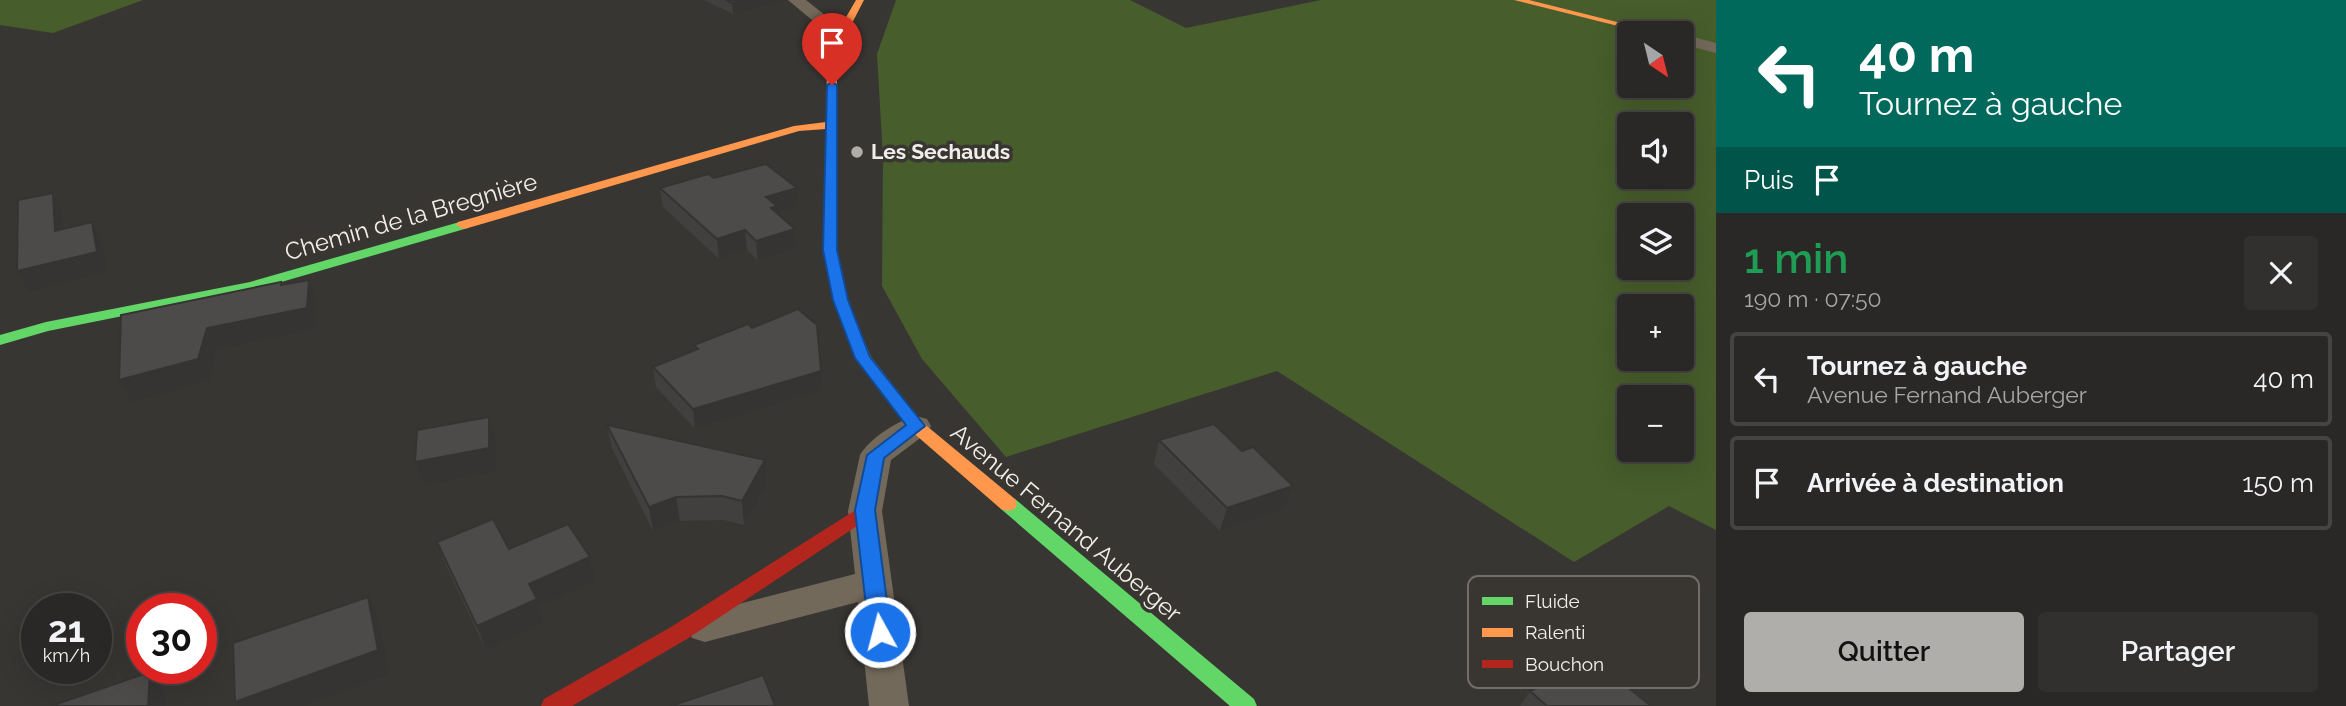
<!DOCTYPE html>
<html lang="fr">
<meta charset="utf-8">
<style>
body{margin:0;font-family:Raleway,sans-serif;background:#32302e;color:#f1f3f6;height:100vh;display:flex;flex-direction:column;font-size:26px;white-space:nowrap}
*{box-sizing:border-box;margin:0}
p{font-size:23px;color:#a5a6a7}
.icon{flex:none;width:38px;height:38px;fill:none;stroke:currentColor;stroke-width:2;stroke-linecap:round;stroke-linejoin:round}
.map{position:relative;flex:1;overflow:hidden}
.side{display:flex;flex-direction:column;background:#2a2826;width:630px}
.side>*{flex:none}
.hud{background:#00695c;color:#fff;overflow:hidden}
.needle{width:46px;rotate:145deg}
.tools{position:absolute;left:1617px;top:21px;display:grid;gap:14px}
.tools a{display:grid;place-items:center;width:77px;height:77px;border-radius:7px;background:#2a2826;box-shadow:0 7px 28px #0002,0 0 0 2px #464443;font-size:35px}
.speed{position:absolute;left:21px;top:593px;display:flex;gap:14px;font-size:35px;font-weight:700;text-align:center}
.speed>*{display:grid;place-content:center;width:91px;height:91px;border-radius:50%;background:#2a2826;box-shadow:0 7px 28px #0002,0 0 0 2px #464443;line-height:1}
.speed small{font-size:18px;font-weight:400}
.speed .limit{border:10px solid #d22;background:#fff;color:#111}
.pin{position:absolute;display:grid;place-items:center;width:60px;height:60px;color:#fff;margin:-72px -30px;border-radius:50% 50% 50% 0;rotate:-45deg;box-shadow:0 0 7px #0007}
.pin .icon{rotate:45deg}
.me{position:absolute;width:77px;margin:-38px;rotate:353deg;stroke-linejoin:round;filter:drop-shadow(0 0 5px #0008)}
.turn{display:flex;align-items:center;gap:24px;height:147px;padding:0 28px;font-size:32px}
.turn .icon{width:91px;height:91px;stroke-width:2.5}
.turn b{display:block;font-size:49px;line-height:60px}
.then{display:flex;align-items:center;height:66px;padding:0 28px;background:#0003;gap:14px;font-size:26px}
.round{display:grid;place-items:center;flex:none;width:74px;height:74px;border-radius:7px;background:#32302e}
.summary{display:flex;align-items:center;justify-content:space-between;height:119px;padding:0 28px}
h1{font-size:42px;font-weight:600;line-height:52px;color:#1e9e55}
.primary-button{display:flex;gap:14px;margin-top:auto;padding:14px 28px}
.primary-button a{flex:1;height:80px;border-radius:7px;background:#b0aeab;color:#111;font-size:28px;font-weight:600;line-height:80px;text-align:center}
.primary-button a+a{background:#32302e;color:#f1f3f6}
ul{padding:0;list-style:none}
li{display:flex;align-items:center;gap:21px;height:94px;margin:0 14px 10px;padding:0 14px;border:4px solid #464443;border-radius:7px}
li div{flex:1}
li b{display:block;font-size:26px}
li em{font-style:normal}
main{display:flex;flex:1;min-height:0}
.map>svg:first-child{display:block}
.green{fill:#475d2b;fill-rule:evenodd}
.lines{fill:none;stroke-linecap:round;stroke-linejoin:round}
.street{fill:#73695a;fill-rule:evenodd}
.fast{fill:#63d668;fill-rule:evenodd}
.slow{fill:#ff974d;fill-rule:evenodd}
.jam{fill:#b3261e;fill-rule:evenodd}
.wall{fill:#41403f}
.shaded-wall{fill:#353433}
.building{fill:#4c4b49;stroke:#353433;stroke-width:2}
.route{fill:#1a73e8;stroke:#114b97;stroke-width:2}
.poi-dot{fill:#b0aeab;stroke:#393632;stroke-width:2.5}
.labels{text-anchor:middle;stroke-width:7;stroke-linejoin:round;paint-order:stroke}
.far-poi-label{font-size:21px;font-weight:bold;fill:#f0eeeb;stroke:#393632;text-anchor:start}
.street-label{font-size:24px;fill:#f0eeeb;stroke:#393632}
.key{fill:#393632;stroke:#706d6a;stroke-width:2}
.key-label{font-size:19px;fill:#f0eeeb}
</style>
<main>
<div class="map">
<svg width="1716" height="706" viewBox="0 0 1716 706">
<rect width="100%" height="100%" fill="#383633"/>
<path class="green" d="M 0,0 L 143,0 L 53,33 L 0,25 Z
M 896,0 L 1130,0 L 1186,28 L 1321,0 L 1716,0 L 1716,530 L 1669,506 L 1574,562 L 1277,371 L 1006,457 L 922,359 L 882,286 L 883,158 L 877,54 ZM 1629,33 L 1682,33 L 1682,86 L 1629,86 ZM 1629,124 L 1682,124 L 1682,177 L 1629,177 ZM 1629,215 L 1682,215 L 1682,268 L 1629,268 ZM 1629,306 L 1682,306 L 1682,359 L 1629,359 ZM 1629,397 L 1682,397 L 1682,450 L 1629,450 Z"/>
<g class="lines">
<path class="street" d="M 788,0 L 806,0 L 836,24 L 851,31 L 843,36 L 824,30 Z
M 1682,34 L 1716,43 L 1716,53 L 1682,44 Z
M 916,416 L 927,419 L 931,426 L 927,433 L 891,460 L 882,511 L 909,706 L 869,706 L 858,602 L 705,642 L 692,638 L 686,627 L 692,616 L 855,574 L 848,511 L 860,455 C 870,438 897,421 916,416 Z"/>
<path class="fast" d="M 463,221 L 470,225 L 468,228 L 257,289 L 48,331 L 0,345 L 0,335 L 46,322 L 250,282 Z
M 1008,497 L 1015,499 L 1254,699 L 1257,706 L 1230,706 L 1001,509 L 999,504 L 1001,499 Z"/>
<path class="slow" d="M 856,0 L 864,0 L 848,31 L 837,65 L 837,250 L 847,300 L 871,357 L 922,422 L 1015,499 L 1017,504 L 1015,509 L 1008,511 L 1001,509 L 910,430 L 855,358 L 833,300 L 823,250 L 826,129 L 799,131 L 468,228 L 463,229 L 456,225 L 458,222 L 794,126 L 826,122 L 827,65 L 838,31 Z
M 1514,0 L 1529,0 L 1661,33 L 1646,33 Z"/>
<path class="jam" d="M 865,504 L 872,506 L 874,511 L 872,516 L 687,639 L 572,706 L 541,706 L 544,699 L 671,627 Z"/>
</g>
<path class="wall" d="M 704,0 L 786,0 L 733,14 Z
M 714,178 L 797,207 L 777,213 L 795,229 L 796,249 L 758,261 L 747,250 L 719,259 L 663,207 L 660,188 Z
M 752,328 L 821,371 L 821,391 L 695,429 L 656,387 L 653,367 L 695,350 L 694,345 Z
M 607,425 L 767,484 L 744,525 L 724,520 L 680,521 L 653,531 L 612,448 Z
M 1159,440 L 1242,451 L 1293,486 L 1284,509 L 1220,531 L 1154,464 Z
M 437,542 L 590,557 L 595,581 L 539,607 L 544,623 L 486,650 L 446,566 Z
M 1530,691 L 1651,706 L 1520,706 Z"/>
<path class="shaded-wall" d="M 743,0 L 786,0 L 733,14 L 732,3 Z
M 797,188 L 797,207 L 777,213 L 778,225 L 766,197 Z
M 53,193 L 62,211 L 65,250 L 55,231 Z
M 92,222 L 102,241 L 107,271 L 29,291 L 17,271 Z
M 795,229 L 796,249 L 758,261 L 756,241 Z
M 745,230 L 747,250 L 719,259 L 717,239 Z
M 309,280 L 316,300 L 315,329 L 216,349 L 209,381 L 131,402 L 119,380 L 207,328 Z
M 821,371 L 821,391 L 695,429 L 693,409 Z
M 489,417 L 496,440 L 496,471 L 424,485 L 415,462 Z
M 765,460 L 767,484 L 744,525 L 742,501 Z
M 1293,486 L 1284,509 L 1220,531 L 1227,508 Z
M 676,497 L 680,521 L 653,531 L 649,507 Z
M 590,557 L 595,581 L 539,607 L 544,623 L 486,650 L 477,626 L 529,584 Z
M 368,597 L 379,621 L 389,674 L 303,706 L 238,706 L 235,702 Z
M 150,672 L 166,696 L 166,706 L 148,706 Z"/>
<path class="building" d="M 726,0 L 743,0 L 732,3 Z
M 766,164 L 797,188 L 766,197 L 777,206 L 771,208 L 795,229 L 756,241 L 745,230 L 717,239 L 660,188 L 708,174 L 714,178 Z
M 53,193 L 55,231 L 92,222 L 97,252 L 17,271 L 18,200 Z
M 309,280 L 307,308 L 207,328 L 198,359 L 119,380 L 121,315 L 281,282 L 281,285 Z
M 798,309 L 817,325 L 821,371 L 693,409 L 653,367 L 698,349 L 694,345 L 748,324 L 752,328 Z
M 489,417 L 489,448 L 415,462 L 417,430 Z
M 1214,424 L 1242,451 L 1253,447 L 1293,486 L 1227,508 L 1159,440 Z
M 607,425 L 765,460 L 742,501 L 722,496 L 676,497 L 649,507 Z
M 493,519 L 509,549 L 568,524 L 590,557 L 529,584 L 537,599 L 477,626 L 437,542 Z
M 368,597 L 378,650 L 235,702 L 233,643 Z
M 1593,659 L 1651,706 L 1547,706 L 1530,691 Z
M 150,672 L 148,706 L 51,706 Z
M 763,675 L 775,706 L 671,706 Z"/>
<path class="route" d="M 832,82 L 837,85 L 837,250 L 848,300 L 870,357 L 925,426 L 884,458 L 875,510 L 891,632 L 887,638 L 880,641 L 872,638 L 869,632 L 855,510 L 867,455 L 906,425 L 855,358 L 833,300 L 823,250 L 827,85 Z"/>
<circle class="poi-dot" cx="857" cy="152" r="7"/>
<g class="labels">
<g class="far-poi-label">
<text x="871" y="159">Les Sechauds</text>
</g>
<g class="street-label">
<text transform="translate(411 217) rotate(-16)" y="8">Chemin de la Bregnière</text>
<text transform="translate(1066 523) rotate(40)" y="8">Avenue Fernand Auberger</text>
</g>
</g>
<rect x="1468" y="576" width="231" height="112" rx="10" class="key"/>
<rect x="1482" y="597" width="31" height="8" fill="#63d668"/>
<rect x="1482" y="628" width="31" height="9" fill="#ff974d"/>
<rect x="1482" y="660" width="31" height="8" fill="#b3261e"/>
<g class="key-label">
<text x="1525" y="608">Fluide</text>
<text x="1525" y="639">Ralenti</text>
<text x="1525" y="671">Bouchon</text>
</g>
</svg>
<div class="tools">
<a><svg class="needle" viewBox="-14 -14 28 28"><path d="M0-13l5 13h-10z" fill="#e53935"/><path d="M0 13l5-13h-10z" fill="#a5a6a7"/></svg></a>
<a><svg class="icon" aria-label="sound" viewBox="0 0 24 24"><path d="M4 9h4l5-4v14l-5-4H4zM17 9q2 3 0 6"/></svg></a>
<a><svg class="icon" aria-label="layers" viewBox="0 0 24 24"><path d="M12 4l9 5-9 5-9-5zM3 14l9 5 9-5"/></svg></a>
<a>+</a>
<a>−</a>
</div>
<div class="speed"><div>21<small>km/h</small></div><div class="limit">30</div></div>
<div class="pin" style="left:832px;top:85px;background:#d93025"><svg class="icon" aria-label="arrive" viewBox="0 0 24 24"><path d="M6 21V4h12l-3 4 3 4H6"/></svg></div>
<svg class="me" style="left:880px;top:632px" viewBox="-20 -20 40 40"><circle r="17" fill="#1a73e8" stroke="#fff" stroke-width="3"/><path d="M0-11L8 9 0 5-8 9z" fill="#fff"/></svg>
</div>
<section class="side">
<div class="hud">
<div class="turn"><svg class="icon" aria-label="left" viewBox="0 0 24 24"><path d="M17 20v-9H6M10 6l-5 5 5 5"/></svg><div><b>40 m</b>Tournez à gauche</div></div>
<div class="then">Puis<svg class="icon" aria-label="arrive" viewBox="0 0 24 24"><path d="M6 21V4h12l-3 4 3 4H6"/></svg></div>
</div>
<div class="summary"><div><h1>1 min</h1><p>190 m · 07:50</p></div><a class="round"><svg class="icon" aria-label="close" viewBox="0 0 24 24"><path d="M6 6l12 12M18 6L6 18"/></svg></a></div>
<ul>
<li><svg class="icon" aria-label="left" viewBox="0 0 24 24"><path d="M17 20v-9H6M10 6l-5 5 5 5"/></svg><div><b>Tournez à gauche</b><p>Avenue Fernand Auberger</p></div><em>40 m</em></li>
<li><svg class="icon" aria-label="arrive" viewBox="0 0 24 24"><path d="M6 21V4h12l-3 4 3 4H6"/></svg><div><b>Arrivée à destination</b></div><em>150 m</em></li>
</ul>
<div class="primary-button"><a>Quitter</a><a>Partager</a></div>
</section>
</main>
